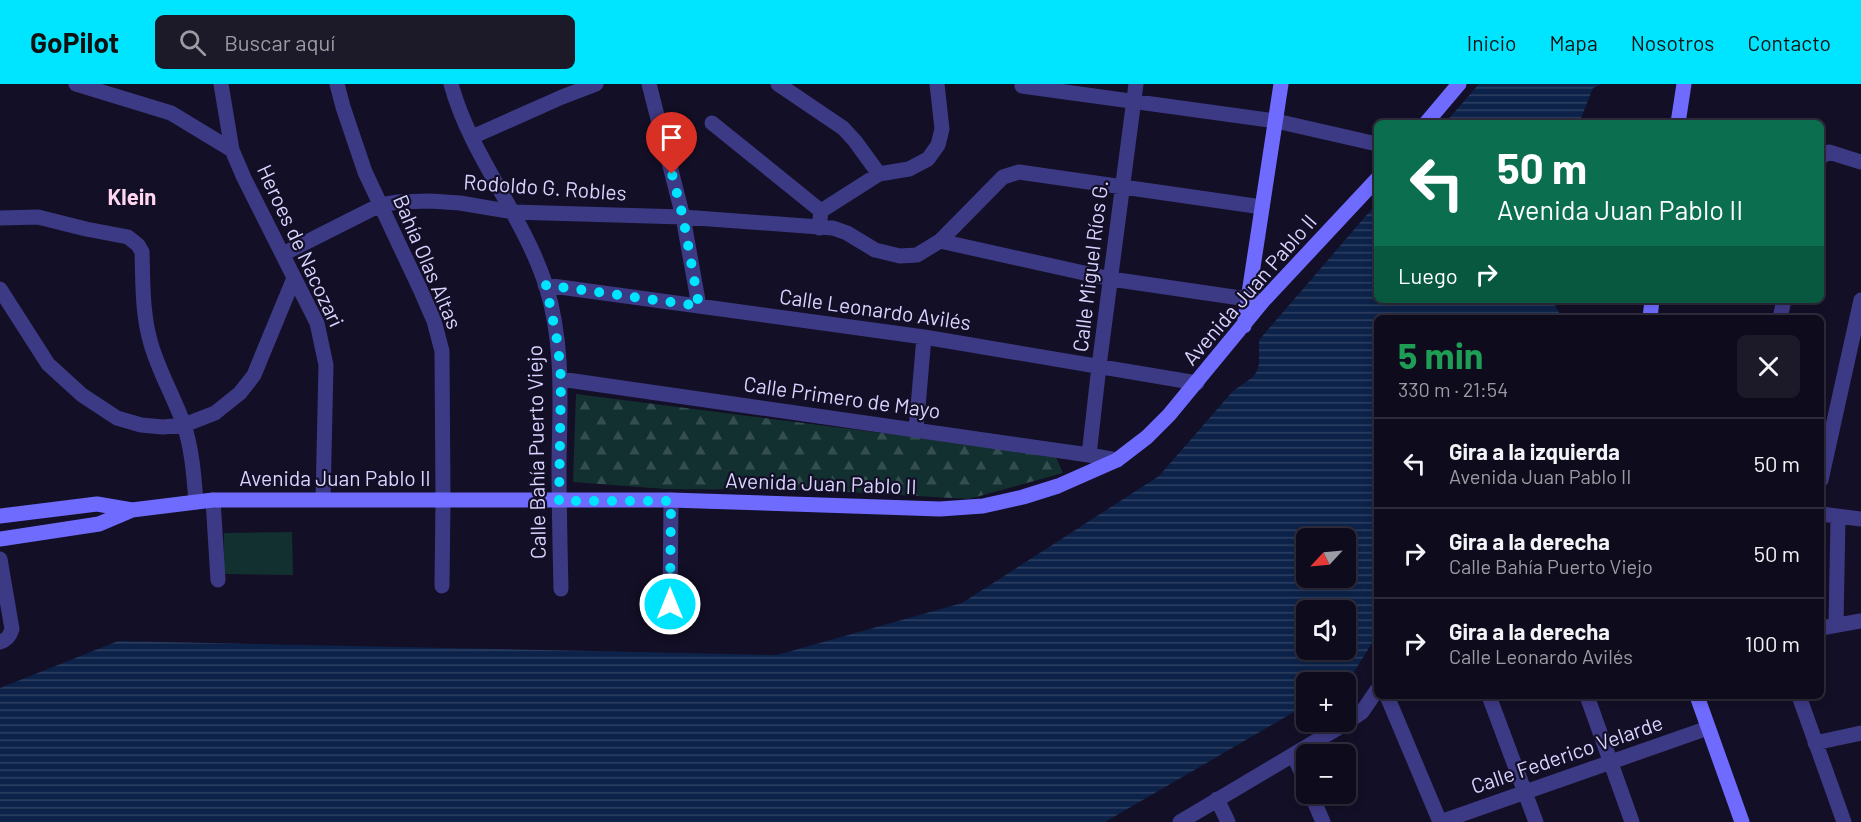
<!DOCTYPE html>
<html lang="es">
<meta charset="utf-8">
<style>
body{margin:0;font-family:Barlow,sans-serif;background:#1c1929;color:#f1f3f6;height:100vh;display:flex;flex-direction:column;font-size:22px;white-space:nowrap}
*{box-sizing:border-box;margin:0}
p{font-size:20px;color:#9b9ba3}
.icon{flex:none;width:33px;height:33px;fill:none;stroke:currentColor;stroke-width:2;stroke-linecap:round;stroke-linejoin:round}
.map{position:relative;flex:1;overflow:hidden}
.drawer{position:absolute;left:1374px;top:231px;width:450px;height:384px;display:flex;flex-direction:column;background:#0e0b1c;border-radius:9px;box-shadow:0 3px 9px #0003,0 0 0 2px #2e2b3b}
.drawer>*{flex:none}
.top-card{position:absolute;left:1374px;top:36px;width:450px;height:183px;border-radius:9px;box-shadow:0 3px 9px #0003,0 0 0 2px #2e2b3b;background:#0b6e4f;color:#fff;overflow:hidden}
.needle{width:39px;rotate:244deg}
.controls{position:absolute;left:1296px;top:444px;display:grid;gap:12px}
.controls a{display:grid;place-items:center;width:60px;height:60px;border-radius:9px;background:#0e0b1c;box-shadow:0 3px 9px #0003,0 0 0 2px #2e2b3b;font-size:30px}
.pin{position:absolute;display:grid;place-items:center;width:51px;height:51px;color:#fff;margin:-62px -26px;border-radius:50% 50% 50% 0;rotate:-45deg;box-shadow:0 0 6px #0007}
.pin .icon{rotate:45deg}
.me{position:absolute;width:66px;margin:-33px;rotate:0deg;stroke-linejoin:round;filter:drop-shadow(0 0 4px #0008)}
.turn{display:flex;align-items:center;gap:21px;height:126px;padding:0 24px;font-size:27px}
.turn .icon{width:78px;height:78px;stroke-width:2.5}
.turn b{display:block;font-size:42px;line-height:51px}
.then{display:flex;align-items:center;height:57px;padding:0 24px;background:#0003;gap:12px;font-size:22px}
.round{display:grid;place-items:center;flex:none;width:63px;height:63px;border-radius:9px;background:#1c1929}
.summary{display:flex;align-items:center;justify-content:space-between;height:102px;padding:0 24px}
h1{font-size:36px;font-weight:700;line-height:45px;color:#1e9e55}
ul{padding:0;list-style:none}
li{display:flex;align-items:center;gap:18px;height:90px;padding:0 24px;border-top:2px solid #2e2b3b}
li div{flex:1}
li b{display:block;font-size:22px}
li em{font-style:normal}
header{display:flex;align-items:center;gap:36px;box-sizing:border-box;height:84px;padding:0 30px;background:#00e5ff;color:#111}
header strong{font-size:28px}
nav{display:flex;gap:33px;margin-inline-start:auto;font-size:21px}
.search{width:420px;height:54px;background:#1c1929;display:flex;align-items:center;gap:15px;box-sizing:border-box;padding:0 21px;border-radius:9px;color:#9b9ba3;font-size:22px}
.map>svg:first-child{display:block}
.green{fill:#12302f}
.forest{fill:url(#forest-firs)}
.water{fill:url(#water-rules);fill-rule:evenodd}
.lines{fill:none;stroke-linecap:round;stroke-linejoin:round}
.street{stroke:#3d3a85;stroke-width:15}
.secondary{stroke:#6f6bff;stroke-width:15}
.route{stroke:#00e5ff;stroke-width:10;stroke-dasharray:0 18}
.labels{text-anchor:middle;stroke-width:4.5;stroke-linejoin:round;paint-order:stroke}
.street-label{font-size:21px;fill:#d9d4ff;stroke:#130f26}
.neighbourhood-label{font-size:22px;font-weight:bold;fill:#ffd6f0;stroke:#130f26}
</style>
<header>
<strong>GoPilot</strong>
<div class="search"><svg class="icon" aria-label="search" viewBox="0 0 24 24"><circle cx="10" cy="10" r="6"/><path d="M15 15l6 6"/></svg>Buscar aquí</div>
<nav><a>Inicio</a><a>Mapa</a><a>Nosotros</a><a>Contacto</a></nav>
</header>
<div class="map">
<svg width="1861" height="738" viewBox="0 0 1861 738">
<defs>
<pattern id="forest-firs" width="22" height="20" patternUnits="userSpaceOnUse" patternTransform="scale(1.5)"><rect width="22" height="20" fill="#12302f"/><path d="M5 1l3.5 6h-7zM16 11l3.5 6h-7z" fill="#344d4e"/></pattern>
<pattern id="water-rules" width="6" height="5" patternUnits="userSpaceOnUse" patternTransform="scale(1.5)"><rect width="6" height="5" fill="#0c2248"/><path d="M0 2.5h6" fill="none" stroke="#2f4163"/></pattern>
</defs>
<rect width="100%" height="100%" fill="#130f26"/>
<path class="green" d="M 292,448 L 293,491 L 223,490 L 224,449 Z"/>
<path class="forest" d="M 576,310 L 1055,371 L 1063,389 L 969,415 L 812,406 L 666,405 L 573,398 Z"/>
<path class="water" d="M 1479,0 L 1602,0 L 1593,4 L 1579,39 L 1445,39 Z
M 1377,119 L 1377,216 L 1552,216 L 1562,234 L 1377,234 L 1377,551 L 1349,596 L 1344,598 L 1306,598 L 1306,621 L 1105,738 L 0,738 L 0,604 L 118,557 L 777,571 L 962,519 L 1159,392 L 1233,307 L 1253,293 L 1257,287 L 1259,280 L 1259,256 ZM 1306,454 L 1346,454 L 1346,494 L 1306,494 ZM 1306,526 L 1346,526 L 1346,566 L 1306,566 Z"/>
<g class="lines">
<path class="street" d="M 76,0 L 171,29 L 232,66
M 221,0 L 232,66 L 244,94 L 317,239 L 326,281 L 323,415
M 337,0 L 343,23 L 365,88 L 421,207 L 434,237 L 442,267 L 443,416 L 442,502
M 451,0 C 471,73 523,130 546,202 C 564,259 560,318 559,378 C 559,420 560,463 561,505
M 649,0 L 683,133 L 699,222
M 778,0 L 843,44 L 855,57 L 879,90
M 1022,2 L 1276,37 L 1377,60
M 712,39 L 821,127
M 472,53 L 562,13 L 596,0
M 1821,73 L 1829,68 L 1861,78
M 0,134 L 38,133 L 86,145 L 128,153 L 138,161 L 142,168 C 143,199 142,230 151,260 C 159,288 174,313 184,341 C 192,365 194,392 196,418
M 819,144 L 821,127 L 879,90 L 909,85 L 928,75 L 938,61 L 942,45 L 937,0
M 940,157 L 1111,195 L 1261,217
M 283,170 L 380,121 L 398,118 L 430,117 L 460,119 L 513,128 L 683,133 L 833,144 L 847,149 L 875,166 L 900,172 L 917,171 L 940,157 L 1003,93 L 1019,88 L 1262,123
M 545,201 L 924,253 L 1197,299
M 0,205 L 48,280 L 82,311 L 117,334 L 141,341 L 163,343 L 184,341 L 215,329 L 240,309 L 254,291 L 294,194
M 1780,234 L 1784,216
M 560,295 L 1089,371 L 1117,376
M 916,346 L 924,253
M 1089,371 L 1099,282 L 1136,0
M 1821,396 L 1861,216
M 213,416 L 218,496
M 1821,430 L 1861,435
M 0,475 L 12,545 C 10,552 7,556 0,558
M 670,520 L 671,416
M 1836,541 L 1838,433
M 1821,544 L 1861,537
M 1387,612 L 1440,738
M 1489,612 L 1536,738
M 1587,612 L 1632,738
M 1799,612 L 1844,738
M 1815,659 L 1861,649
M 1294,672 L 1306,699
M 1311,710 L 1323,738
M 1217,715 L 1228,738
M 1180,738 L 1343,641 L 1362,628 L 1377,606
M 1440,738 L 1708,644"/>
<path class="secondary" d="M 1426,39 L 1459,0
M 1678,39 L 1684,0
M 1650,234 L 1652,216
M 1244,242 L 1281,0
M 0,432 L 97,420 L 132,426
M 0,455 L 99,440 L 132,426 L 213,416 L 671,416 L 940,425 L 983,422 L 1023,413 L 1058,402 L 1117,376 L 1147,353 L 1169,331 L 1263,217 L 1377,95
M 1697,612 L 1742,738"/>
</g>
<g class="lines">
<path class="route" d="M 670,520 L 671,417 L 559,417 L 561,295 L 558,261 L 546,201 L 699,222 L 683,133 L 672,90"/>
</g>
<g class="labels">
<g class="street-label">
<text transform="translate(545 104) rotate(4)" y="7">Rodoldo G. Robles</text>
<text transform="translate(300 162) rotate(65)" y="7">Heroes de Nacozari</text>
<text transform="translate(427 178) rotate(67)" y="7">Bahía Olas Altas</text>
<text transform="translate(1091 182) rotate(-83)" y="7">Calle Miguel Ríos G.</text>
<text transform="translate(1250 206) rotate(-49)" y="7">Avenida Juan Pablo II</text>
<text transform="translate(875 226) rotate(8)" y="7">Calle Leonardo Avilés</text>
<text transform="translate(842 314) rotate(8)" y="7">Calle Primero de Mayo</text>
<text transform="translate(537 368) rotate(-91)" y="7">Calle Bahía Puerto Viejo</text>
<text x="335" y="402">Avenida Juan Pablo II</text>
<text transform="translate(821 400) rotate(2)" y="7">Avenida Juan Pablo II</text>
<text transform="translate(1567 671) rotate(-19)" y="7">Calle Federico Velarde</text>
</g>
<g class="neighbourhood-label">
<text x="132" y="121">Klein</text>
</g>
</g>
</svg>
<div class="controls">
<a><svg class="needle" viewBox="-14 -14 28 28"><path d="M0-13l5 13h-10z" fill="#e53935"/><path d="M0 13l5-13h-10z" fill="#9b9ba3"/></svg></a>
<a><svg class="icon" aria-label="sound" viewBox="0 0 24 24"><path d="M4 9h4l5-4v14l-5-4H4zM17 9q2 3 0 6"/></svg></a>
<a>+</a>
<a>−</a>
</div>
<div class="pin" style="left:672px;top:90px;background:#d93025"><svg class="icon" aria-label="arrive" viewBox="0 0 24 24"><path d="M6 21V4h12l-3 4 3 4H6"/></svg></div>
<svg class="me" style="left:670px;top:520px" viewBox="-20 -20 40 40"><circle r="17" fill="#00e5ff" stroke="#fff" stroke-width="3"/><path d="M0-11L8 9 0 5-8 9z" fill="#fff"/></svg>
<div class="top-card">
<div class="turn"><svg class="icon" aria-label="left" viewBox="0 0 24 24"><path d="M17 20v-9H6M10 6l-5 5 5 5"/></svg><div><b>50 m</b>Avenida Juan Pablo II</div></div>
<div class="then">Luego<svg class="icon" aria-label="right" viewBox="0 0 24 24"><path d="M7 20v-9h11M14 6l5 5-5 5"/></svg></div>
</div>
<section class="drawer">
<div class="summary"><div><h1>5 min</h1><p>330 m · 21:54</p></div><a class="round"><svg class="icon" aria-label="close" viewBox="0 0 24 24"><path d="M6 6l12 12M18 6L6 18"/></svg></a></div>
<ul>
<li><svg class="icon" aria-label="left" viewBox="0 0 24 24"><path d="M17 20v-9H6M10 6l-5 5 5 5"/></svg><div><b>Gira a la izquierda</b><p>Avenida Juan Pablo II</p></div><em>50 m</em></li>
<li><svg class="icon" aria-label="right" viewBox="0 0 24 24"><path d="M7 20v-9h11M14 6l5 5-5 5"/></svg><div><b>Gira a la derecha</b><p>Calle Bahía Puerto Viejo</p></div><em>50 m</em></li>
<li><svg class="icon" aria-label="right" viewBox="0 0 24 24"><path d="M7 20v-9h11M14 6l5 5-5 5"/></svg><div><b>Gira a la derecha</b><p>Calle Leonardo Avilés</p></div><em>100 m</em></li>
</ul>
</section>
</div>
